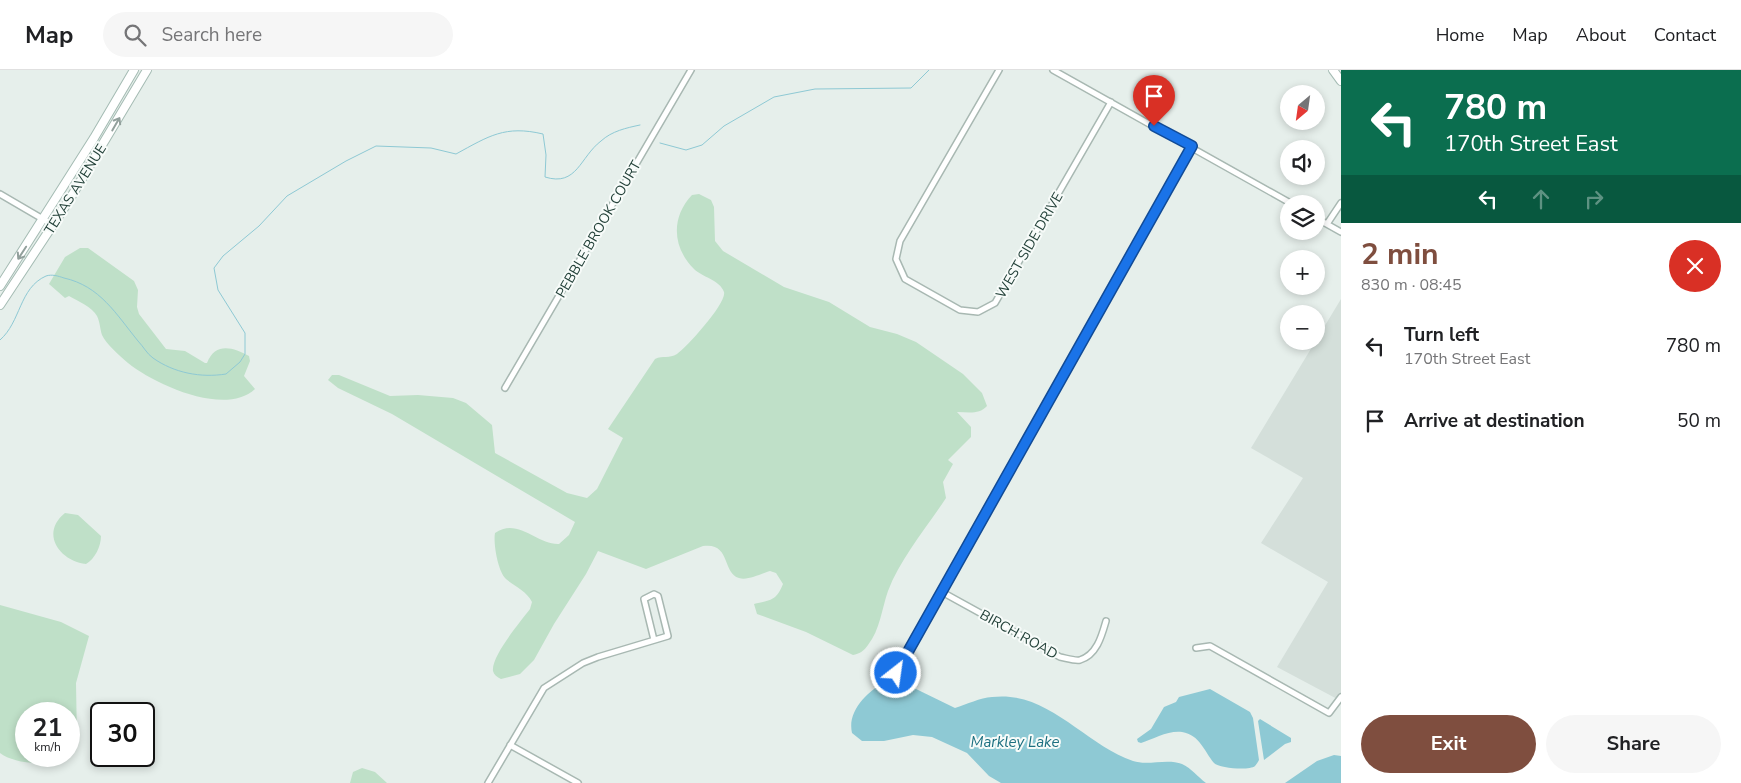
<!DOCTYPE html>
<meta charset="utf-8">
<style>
body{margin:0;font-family:"Nunito Sans",sans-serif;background:#f6f6f6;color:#202124;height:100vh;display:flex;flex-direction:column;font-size:19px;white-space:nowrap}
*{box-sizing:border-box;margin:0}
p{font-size:16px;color:#757577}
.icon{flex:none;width:28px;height:28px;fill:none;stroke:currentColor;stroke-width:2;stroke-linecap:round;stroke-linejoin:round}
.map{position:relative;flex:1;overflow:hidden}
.panel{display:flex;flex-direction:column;background:#fff;width:400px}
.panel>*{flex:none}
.guide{background:#0b6e4f;color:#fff;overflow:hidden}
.needle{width:32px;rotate:209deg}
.fabs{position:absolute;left:1280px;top:15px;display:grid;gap:10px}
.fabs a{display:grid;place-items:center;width:45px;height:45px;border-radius:50%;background:#fff;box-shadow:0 2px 8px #0003;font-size:25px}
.speed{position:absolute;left:15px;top:632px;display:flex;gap:10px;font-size:25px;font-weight:700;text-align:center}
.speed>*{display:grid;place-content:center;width:65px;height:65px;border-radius:50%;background:#fff;box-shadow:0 2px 8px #0003;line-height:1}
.speed small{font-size:12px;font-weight:400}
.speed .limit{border:2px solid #111;border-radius:8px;background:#fff;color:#111}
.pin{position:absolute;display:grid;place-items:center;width:42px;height:42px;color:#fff;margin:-51px -21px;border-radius:50% 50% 50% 0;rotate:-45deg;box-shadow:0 0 5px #0007}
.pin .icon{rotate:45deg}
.me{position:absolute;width:55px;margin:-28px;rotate:30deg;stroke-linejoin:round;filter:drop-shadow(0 0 4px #0008)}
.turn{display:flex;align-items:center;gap:18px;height:105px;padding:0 20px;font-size:22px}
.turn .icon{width:65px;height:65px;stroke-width:2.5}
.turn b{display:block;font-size:35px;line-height:42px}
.lanes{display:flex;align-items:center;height:48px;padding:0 20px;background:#0003;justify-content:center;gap:25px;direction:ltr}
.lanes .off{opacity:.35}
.round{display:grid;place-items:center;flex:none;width:52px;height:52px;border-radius:26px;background:#f6f6f6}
.summary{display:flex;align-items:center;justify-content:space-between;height:85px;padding:0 20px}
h1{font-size:30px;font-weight:700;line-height:38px;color:#7f4e3f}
.cta{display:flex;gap:10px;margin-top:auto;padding:10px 20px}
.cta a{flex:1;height:58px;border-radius:30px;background:#7f4e3f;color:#fff;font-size:20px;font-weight:700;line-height:58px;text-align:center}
.cta a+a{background:#f6f6f6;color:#202124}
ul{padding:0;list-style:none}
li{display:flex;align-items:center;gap:15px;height:75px;padding:0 20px}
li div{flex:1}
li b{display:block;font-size:19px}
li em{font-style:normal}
header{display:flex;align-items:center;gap:30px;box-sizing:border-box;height:70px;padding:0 25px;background:#fff;border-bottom:1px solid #e0e0e0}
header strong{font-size:24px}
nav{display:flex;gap:28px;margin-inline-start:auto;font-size:18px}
.search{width:350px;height:45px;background:#f6f6f6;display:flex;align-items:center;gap:12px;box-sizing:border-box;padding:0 18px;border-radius:28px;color:#757577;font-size:19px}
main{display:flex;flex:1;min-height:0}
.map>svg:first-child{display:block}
.built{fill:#d4dfda}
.green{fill:#bfe0c8}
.water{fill:#8ec9d4}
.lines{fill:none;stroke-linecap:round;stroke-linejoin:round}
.stream{stroke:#8ec9d4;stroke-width:1}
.minor-casing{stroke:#a8b8b2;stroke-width:8}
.secondary-casing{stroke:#a4bbb3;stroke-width:10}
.minor{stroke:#fff;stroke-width:5}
.secondary{stroke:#fff;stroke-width:8}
.oneway{stroke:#92a09c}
.route-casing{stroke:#114b97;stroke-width:12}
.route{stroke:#1a73e8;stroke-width:9}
.labels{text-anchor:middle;stroke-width:4;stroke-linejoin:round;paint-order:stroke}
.street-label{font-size:14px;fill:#24423a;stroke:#f7fbf9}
.water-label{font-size:15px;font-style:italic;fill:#1c6f80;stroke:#f7fbf9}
</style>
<header>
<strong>Map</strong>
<div class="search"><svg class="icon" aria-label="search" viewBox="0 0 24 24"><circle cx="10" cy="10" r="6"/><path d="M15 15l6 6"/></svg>Search here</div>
<nav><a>Home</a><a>Map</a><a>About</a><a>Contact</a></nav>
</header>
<main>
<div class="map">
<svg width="1341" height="713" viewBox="0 0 1341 713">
<rect width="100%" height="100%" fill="#e6efeb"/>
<path class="built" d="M 1341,229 L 1341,631 L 1277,597 L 1328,512 L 1261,473 L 1303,408 L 1251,378 Z"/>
<path class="green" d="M 699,124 L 711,130 L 714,137 L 715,171 L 723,181 L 784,217 L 829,232 L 870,257 L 897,264 L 916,272 L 963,304 L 982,323 L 987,336 C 979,345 968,342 957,342 L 971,357 L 971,367 L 948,390 L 953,394 L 943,412 L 946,428 C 927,457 900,489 888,521 C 882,538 880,560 868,575 C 864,581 859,584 853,585 L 806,562 L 757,544 L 754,534 C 771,530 776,531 783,514 L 776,503 L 770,501 C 762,503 748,511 739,508 C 722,503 731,472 703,476 L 646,499 L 598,481 L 586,504 L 554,554 L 534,590 L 520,604 L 501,609 C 497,607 494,605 493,601 C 491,586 521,551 530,539 L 532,532 C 527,521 514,516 506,509 C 498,502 493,473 495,463 C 518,447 537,475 559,474 L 569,465 L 575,452 L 392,344 L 338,318 L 328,310 L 332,305 L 339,305 L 390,326 L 418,325 L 453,328 L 466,333 L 492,355 L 495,383 L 567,423 L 587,428 L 597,419 L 623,368 L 608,359 L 655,289 C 663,285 669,289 677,284 C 687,277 727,233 724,222 C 720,210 702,207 694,199 C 672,177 671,147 692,125 Z
M 80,178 L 88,178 L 134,211 L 138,220 L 137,237 L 139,244 L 166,279 L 185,281 L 205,293 L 207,293 C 215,272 233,277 249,286 L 250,291 L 244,306 L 255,319 C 225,347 154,314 128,293 C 120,286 106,274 102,265 C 100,259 100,252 97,246 C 92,237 78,231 69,226 L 65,228 L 49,214 L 65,187 Z
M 65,443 L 78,445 L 101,466 C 101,476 95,489 86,494 C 59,491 40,463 65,443 Z
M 0,535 L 61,552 L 89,566 L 76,613 L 77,669 L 71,681 L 69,682 L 69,644 L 26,644 L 26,686 L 63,686 C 49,697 14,694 0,683 Z
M 362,698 L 375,702 L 387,713 L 350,713 L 353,702 Z"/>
<path class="water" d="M 886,611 L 916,619 L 955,638 C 967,634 980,628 992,627 C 1048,620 1084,674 1133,691 C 1148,696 1167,688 1182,694 C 1191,698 1198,707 1206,713 L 1001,713 L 989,706 L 967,683 L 932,667 L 913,665 L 884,671 L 862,671 L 852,663 C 847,641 867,622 886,611 Z
M 1210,619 L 1250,642 L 1253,648 L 1259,690 C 1258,692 1256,695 1255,696 C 1249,701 1219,698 1214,693 C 1204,681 1200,665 1182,662 C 1169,660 1153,669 1141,673 L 1138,672 L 1137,669 L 1151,659 L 1164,637 L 1176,632 L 1179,627 Z
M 1260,649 L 1291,668 L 1291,672 L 1285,674 L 1264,690 L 1258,651 Z
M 1334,685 L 1341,686 L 1341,713 L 1285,713 L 1317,691 Z"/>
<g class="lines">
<path class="stream" d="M 660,73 L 686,80 L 702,75 L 724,56 L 774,27 L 815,19 L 911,18 L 929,0
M 0,270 C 21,252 19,218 46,206 C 52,204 58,206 64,208 C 100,216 116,244 138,271 C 143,276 147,284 153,288 C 174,303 201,308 226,304 L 240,292 L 245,284 L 245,263 L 218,220 L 214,198 L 223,186 L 259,156 L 287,126 L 346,91 L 376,76 L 431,78 L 456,84 C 489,66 505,55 543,64 L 546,85 L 545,107 C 577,117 580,87 601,71 C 612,61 626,58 640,55"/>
<defs>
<path id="minor" d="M 999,0 L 900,171 L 896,189 L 905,209 L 960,240 L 978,242 L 995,233 L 1111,32
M 1053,0 L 1292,134
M 0,124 L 53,155
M 1316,148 L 1341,162
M 1327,154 L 1341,133
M 505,318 L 691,0
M 942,522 L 1060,587 C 1066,588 1074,591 1080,590 C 1097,585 1102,565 1106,551
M 1196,578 L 1210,576 L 1329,643 L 1341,627
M 896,603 L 1191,76
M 510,675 L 578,713
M 488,713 L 544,618 L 583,593 L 598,587 L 668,566 L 658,526 L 654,524 L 644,529 L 654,570"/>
<path id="secondary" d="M 1333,0 L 1341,11
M 0,216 L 94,68 L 134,0
M 0,235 L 68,132 L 147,0"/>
</defs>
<use href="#minor" class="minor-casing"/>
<use href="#secondary" class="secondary-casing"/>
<use href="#minor" class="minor"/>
<use href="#secondary" class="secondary"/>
</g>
<defs><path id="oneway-shaft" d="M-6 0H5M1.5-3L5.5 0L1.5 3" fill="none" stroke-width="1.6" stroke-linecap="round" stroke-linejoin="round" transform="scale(1.25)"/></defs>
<g class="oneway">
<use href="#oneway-shaft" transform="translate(116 54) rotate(-60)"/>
<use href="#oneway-shaft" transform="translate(22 183) rotate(123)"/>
</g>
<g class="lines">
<defs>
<path id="route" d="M 896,603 L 1192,76 L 1154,56"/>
</defs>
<use href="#route" class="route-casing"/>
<use href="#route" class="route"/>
</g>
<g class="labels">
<g class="street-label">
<text transform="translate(75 119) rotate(-58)" y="5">TEXAS AVENUE</text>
<text transform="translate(598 159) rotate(-60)" y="5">PEBBLE BROOK COURT</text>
<text transform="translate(1029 175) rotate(-60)" y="5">WEST SIDE DRIVE</text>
<text transform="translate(1019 564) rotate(29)" y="5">BIRCH ROAD</text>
</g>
<g class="water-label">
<text x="1015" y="677">Markley Lake</text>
</g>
</g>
</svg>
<div class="fabs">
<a><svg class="needle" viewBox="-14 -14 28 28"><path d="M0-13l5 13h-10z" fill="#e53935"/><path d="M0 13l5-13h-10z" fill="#757577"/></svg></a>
<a><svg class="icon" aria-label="sound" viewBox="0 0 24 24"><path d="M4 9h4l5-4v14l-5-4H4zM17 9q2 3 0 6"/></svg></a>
<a><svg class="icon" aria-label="layers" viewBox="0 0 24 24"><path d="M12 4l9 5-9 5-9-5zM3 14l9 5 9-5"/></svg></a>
<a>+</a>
<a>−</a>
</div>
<div class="speed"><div>21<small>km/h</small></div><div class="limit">30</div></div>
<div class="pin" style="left:1154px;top:56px;background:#d93025"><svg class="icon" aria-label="arrive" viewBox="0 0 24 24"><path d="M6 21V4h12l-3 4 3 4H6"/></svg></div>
<svg class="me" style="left:896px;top:603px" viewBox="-20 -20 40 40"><circle r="17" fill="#1a73e8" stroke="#fff" stroke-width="3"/><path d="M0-11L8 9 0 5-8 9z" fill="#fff"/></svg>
</div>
<section class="panel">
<div class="guide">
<div class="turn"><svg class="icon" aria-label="left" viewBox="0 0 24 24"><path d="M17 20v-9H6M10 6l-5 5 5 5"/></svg><div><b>780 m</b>170th Street East</div></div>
<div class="lanes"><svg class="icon" aria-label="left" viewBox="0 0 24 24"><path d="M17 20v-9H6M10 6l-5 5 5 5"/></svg><svg class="icon off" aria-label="ahead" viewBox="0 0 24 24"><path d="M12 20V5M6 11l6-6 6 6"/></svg><svg class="icon off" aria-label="right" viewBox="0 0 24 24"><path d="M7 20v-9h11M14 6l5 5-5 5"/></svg></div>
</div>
<div class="summary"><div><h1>2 min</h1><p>830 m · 08:45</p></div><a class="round" style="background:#d93025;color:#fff"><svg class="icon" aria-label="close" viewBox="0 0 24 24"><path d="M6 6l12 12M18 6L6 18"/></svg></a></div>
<ul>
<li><svg class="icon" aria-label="left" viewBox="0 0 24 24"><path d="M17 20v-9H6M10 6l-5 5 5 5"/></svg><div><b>Turn left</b><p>170th Street East</p></div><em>780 m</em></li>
<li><svg class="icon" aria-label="arrive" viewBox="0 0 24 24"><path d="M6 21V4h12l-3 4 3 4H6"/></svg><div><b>Arrive at destination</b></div><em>50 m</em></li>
</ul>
<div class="cta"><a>Exit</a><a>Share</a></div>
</section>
</main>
